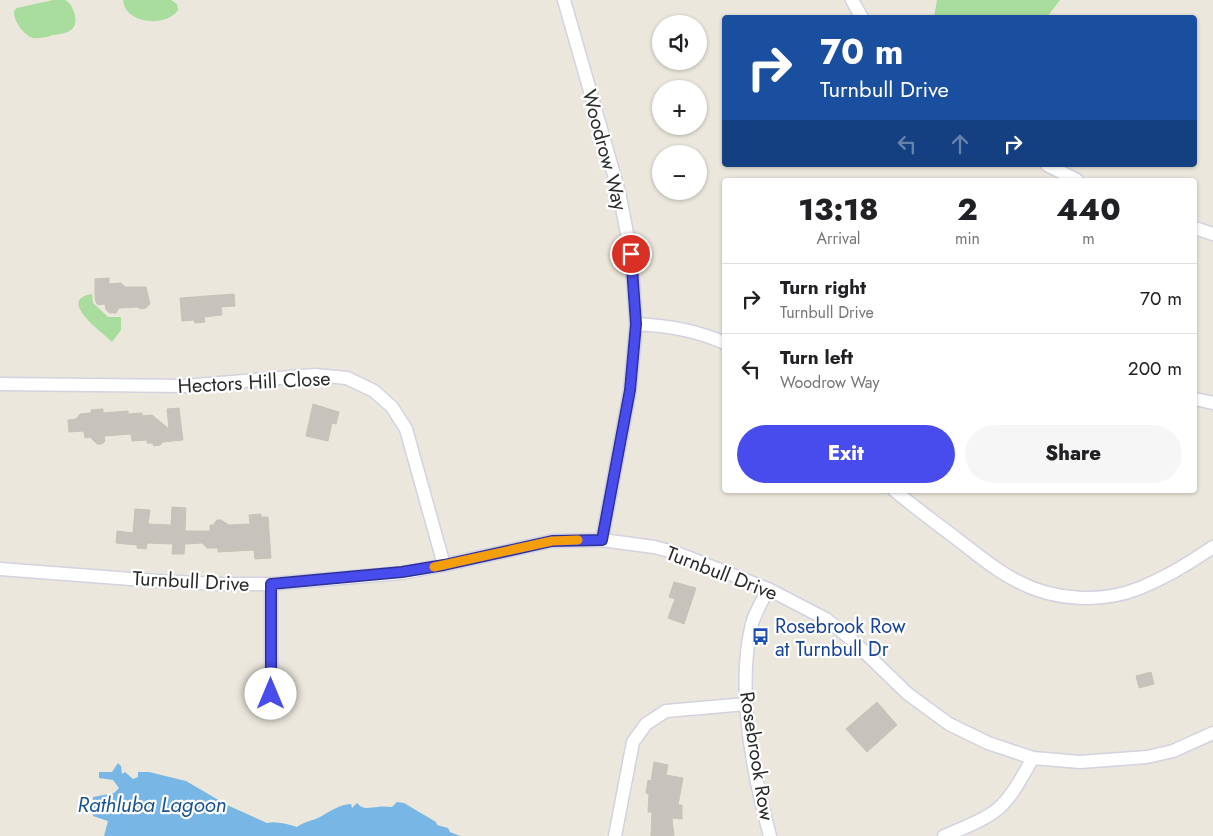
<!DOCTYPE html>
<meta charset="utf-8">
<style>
body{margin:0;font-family:Jost,sans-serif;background:#f6f6f6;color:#202124;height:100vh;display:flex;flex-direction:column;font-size:19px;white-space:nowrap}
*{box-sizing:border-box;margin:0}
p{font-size:16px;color:#757577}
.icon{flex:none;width:28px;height:28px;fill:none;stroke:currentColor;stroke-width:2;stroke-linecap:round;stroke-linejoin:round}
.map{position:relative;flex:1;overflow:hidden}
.sheet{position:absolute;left:722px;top:178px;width:475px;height:315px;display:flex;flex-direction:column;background:#fff;border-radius:5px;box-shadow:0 1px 4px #0004}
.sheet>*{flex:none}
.guide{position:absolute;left:722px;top:15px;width:475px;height:152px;border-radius:5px;box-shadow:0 1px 4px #0004;background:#1a4fa0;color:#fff;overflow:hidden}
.fabs{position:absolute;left:652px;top:15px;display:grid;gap:10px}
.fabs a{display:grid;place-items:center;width:55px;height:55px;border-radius:50%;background:#fff;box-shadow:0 1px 4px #0004;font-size:25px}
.pin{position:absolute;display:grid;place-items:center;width:42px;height:42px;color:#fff;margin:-21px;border:2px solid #fff;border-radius:50%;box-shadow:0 1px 5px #0007}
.me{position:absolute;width:55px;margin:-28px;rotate:0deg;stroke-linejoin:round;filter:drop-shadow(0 0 4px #0008)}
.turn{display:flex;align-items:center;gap:18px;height:105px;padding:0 15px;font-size:22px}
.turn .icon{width:65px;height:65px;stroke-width:2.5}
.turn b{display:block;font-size:35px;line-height:42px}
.lanes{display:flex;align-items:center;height:48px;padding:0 15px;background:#0003;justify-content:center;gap:25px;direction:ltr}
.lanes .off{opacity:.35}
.eta{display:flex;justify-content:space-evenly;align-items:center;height:85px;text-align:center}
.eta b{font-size:30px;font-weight:800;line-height:35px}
.cta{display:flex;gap:10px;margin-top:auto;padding:10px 15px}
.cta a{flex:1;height:58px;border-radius:30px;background:#484cec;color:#fff;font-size:20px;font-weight:800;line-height:58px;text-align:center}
.cta a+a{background:#f6f6f6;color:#202124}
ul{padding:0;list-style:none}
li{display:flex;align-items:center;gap:15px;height:70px;padding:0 15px;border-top:1px solid #e0e0e0}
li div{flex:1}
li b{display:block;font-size:19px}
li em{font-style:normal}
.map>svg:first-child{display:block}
.green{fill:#a8dd9d}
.water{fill:#77b6e5}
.building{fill:#c6c3bc;stroke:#c6c3b6}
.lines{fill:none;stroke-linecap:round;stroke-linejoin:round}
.minor-casing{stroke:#d2d2e1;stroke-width:15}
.minor{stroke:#fff;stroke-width:12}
.route-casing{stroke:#2f3199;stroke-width:12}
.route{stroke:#484cec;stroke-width:9}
.slow{stroke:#f59e0b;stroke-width:9}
.labels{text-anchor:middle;stroke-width:4.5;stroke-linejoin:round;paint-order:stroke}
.street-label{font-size:20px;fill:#2a2a2a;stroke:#fff}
.transit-label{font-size:20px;fill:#164399;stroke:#fff;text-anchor:start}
.water-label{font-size:21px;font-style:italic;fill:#175390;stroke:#fff}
</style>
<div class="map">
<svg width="1213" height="836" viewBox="0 0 1213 836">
<rect width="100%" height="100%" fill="#ebe7dc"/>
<path class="green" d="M 65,0 C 70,3 72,6 74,12 C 80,31 67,33 53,35 C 47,37 39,39 33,38 C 23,35 13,20 14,11 L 17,8 L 53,0 Z
M 123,0 L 171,0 L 177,4 L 178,10 C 166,28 125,24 123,0 Z
M 937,0 L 1060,0 L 1047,17 L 934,17 Z
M 92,294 L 93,303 L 108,317 L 121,317 L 121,330 L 112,342 C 105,334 55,300 92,294 Z"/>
<path class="water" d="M 118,763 L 121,766 L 122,774 L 125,772 L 133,779 L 138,777 L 138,772 L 149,772 L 186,781 L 227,805 L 267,823 C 277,821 287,824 297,827 C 305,821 313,821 320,817 C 331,811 338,805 351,804 L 352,808 L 357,803 C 364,811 370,807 378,807 C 383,806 387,807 392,807 L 397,802 L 404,803 L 436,822 L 437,825 L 448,828 L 450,832 L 460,836 L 104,836 L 108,821 L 93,816 L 93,797 L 114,793 L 119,788 L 113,780 L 99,778 L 99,772 L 112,772 Z"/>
<path class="building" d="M 109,278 L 109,284 L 121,283 L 125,287 L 146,287 L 150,304 L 146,308 L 140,309 L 138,307 L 119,308 L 116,313 L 110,313 L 106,310 L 105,304 L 98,305 L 96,302 L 95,298 L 95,279 Z
M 234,294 L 235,306 L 221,307 L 222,315 L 204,317 L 205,322 L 195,323 L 194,320 L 182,321 L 180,298 Z
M 313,404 L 339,412 L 336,424 L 332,423 L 328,441 L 306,436 Z
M 179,408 L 183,440 L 163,442 L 160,445 L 154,446 L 152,443 L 147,443 L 147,440 L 132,441 L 131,434 L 104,436 L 105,441 L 102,444 L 97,444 L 90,437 L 85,438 L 84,431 L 69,432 L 68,420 L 76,419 L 80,414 L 91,413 L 91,410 L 103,409 L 103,413 L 128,411 L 128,414 L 142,413 L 142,416 L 152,415 L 169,429 L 167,409 Z
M 172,507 L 186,508 L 185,531 L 210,531 L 210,525 L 213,525 L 217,520 L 221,520 L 229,525 L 250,524 L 249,515 L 261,514 L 261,517 L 268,517 L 271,558 L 255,559 L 254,550 L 218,552 L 218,548 L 207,548 L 202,543 L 185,544 L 184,554 L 172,554 L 173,544 L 147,543 L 146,549 L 137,548 L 137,545 L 116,543 L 117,531 L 133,533 L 135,509 L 150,510 L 148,524 L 171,525 Z
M 674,582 L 696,588 L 684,624 L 668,618 L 675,599 L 669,597 Z
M 1151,672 L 1154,684 L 1139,688 L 1136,676 Z
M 877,702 L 897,725 L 867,752 L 846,729 Z
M 654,762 L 668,765 L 666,775 L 683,778 L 678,805 L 682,805 L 682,819 L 672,818 L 674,836 L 651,836 L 652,812 L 648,812 L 649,794 L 646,793 L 648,780 L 651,781 Z"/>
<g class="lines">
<defs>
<path id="minor" d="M 564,0 L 619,192 L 631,254 L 636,324 L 630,390 L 602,540
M 852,0 L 862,18
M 1047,165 L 1077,180
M 1195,228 L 1213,234
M 636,324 C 669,326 695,330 725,343
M 0,384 L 184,386 L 315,375 L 347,378 L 374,391 L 392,407 L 406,429 L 444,565
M 1195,399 L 1213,403
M 894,490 C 914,507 936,523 957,539 C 977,554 996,571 1019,582 C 1055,601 1103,603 1140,588 C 1167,577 1190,563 1213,547
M 0,569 L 157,581 L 218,584 L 271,584 L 402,573 L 444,565 L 552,541 L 602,540 L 654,547 L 677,553 L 768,589 L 826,619 L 851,639 L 908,694 L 949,724 L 988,743 L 1033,758 L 1080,762 L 1147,757 L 1173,751 L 1213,733
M 271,584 L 271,694
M 768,589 C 763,600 755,612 752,624 C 736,688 753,774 770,836
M 615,836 L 633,742 L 646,724 L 666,711 L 746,704
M 944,836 C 961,829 978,823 994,812 C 1012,799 1022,776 1033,758"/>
</defs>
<use href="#minor" class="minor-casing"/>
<use href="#minor" class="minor"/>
</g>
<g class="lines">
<defs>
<path id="route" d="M 271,694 L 271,584 L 402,572 L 444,565 L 552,541 L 602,540 L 630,390 L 636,324 L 631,254"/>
</defs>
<use href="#route" class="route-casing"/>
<use href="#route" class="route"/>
<path class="slow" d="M 434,567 L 552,541 L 578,540"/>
</g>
<defs>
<symbol id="bus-bare" viewBox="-9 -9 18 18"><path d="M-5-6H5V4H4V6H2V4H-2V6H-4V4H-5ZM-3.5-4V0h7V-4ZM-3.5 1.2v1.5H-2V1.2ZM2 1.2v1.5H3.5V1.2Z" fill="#1a4fb4" stroke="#fff" stroke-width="2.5" paint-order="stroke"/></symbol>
</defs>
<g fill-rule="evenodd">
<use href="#bus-bare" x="748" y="624" width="25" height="25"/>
</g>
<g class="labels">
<g class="street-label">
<text transform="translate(605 150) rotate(75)" y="7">Woodrow Way</text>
<text transform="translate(254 382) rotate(-3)" y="7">Hectors Hill Close</text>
<text transform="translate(722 573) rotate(21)" y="7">Turnbull Drive</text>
<text transform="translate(191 581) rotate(3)" y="7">Turnbull Drive</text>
<text transform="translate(757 756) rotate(81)" y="7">Rosebrook Row</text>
</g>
<g class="transit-label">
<text x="775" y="633">Rosebrook Row<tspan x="775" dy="23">at Turnbull Dr</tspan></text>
</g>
<g class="water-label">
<text x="152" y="812">Rathluba Lagoon</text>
</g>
</g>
</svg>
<div class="fabs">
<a><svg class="icon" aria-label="sound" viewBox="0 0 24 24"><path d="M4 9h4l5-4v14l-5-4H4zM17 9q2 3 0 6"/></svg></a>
<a>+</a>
<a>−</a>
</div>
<div class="pin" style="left:631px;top:254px;background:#d93025"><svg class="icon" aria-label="arrive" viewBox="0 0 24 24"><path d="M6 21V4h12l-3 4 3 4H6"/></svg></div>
<svg class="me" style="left:271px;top:694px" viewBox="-20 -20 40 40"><circle r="19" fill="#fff"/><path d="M0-13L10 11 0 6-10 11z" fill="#484cec"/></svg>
<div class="guide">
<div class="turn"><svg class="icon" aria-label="right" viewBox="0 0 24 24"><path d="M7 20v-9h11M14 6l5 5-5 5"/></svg><div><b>70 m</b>Turnbull Drive</div></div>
<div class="lanes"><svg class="icon off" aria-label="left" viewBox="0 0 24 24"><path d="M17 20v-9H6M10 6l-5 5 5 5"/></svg><svg class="icon off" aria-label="ahead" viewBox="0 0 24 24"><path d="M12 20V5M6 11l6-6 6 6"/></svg><svg class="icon" aria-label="right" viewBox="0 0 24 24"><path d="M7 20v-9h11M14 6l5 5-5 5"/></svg></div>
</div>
<section class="sheet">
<div class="eta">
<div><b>13:18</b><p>Arrival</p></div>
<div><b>2</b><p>min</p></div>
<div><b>440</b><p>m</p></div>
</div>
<ul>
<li><svg class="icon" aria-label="right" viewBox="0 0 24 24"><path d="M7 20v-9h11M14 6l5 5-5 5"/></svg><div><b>Turn right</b><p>Turnbull Drive</p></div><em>70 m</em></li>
<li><svg class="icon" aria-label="left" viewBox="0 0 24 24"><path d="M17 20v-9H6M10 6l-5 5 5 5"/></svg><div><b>Turn left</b><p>Woodrow Way</p></div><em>200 m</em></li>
</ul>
<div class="cta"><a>Exit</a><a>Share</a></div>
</section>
</div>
